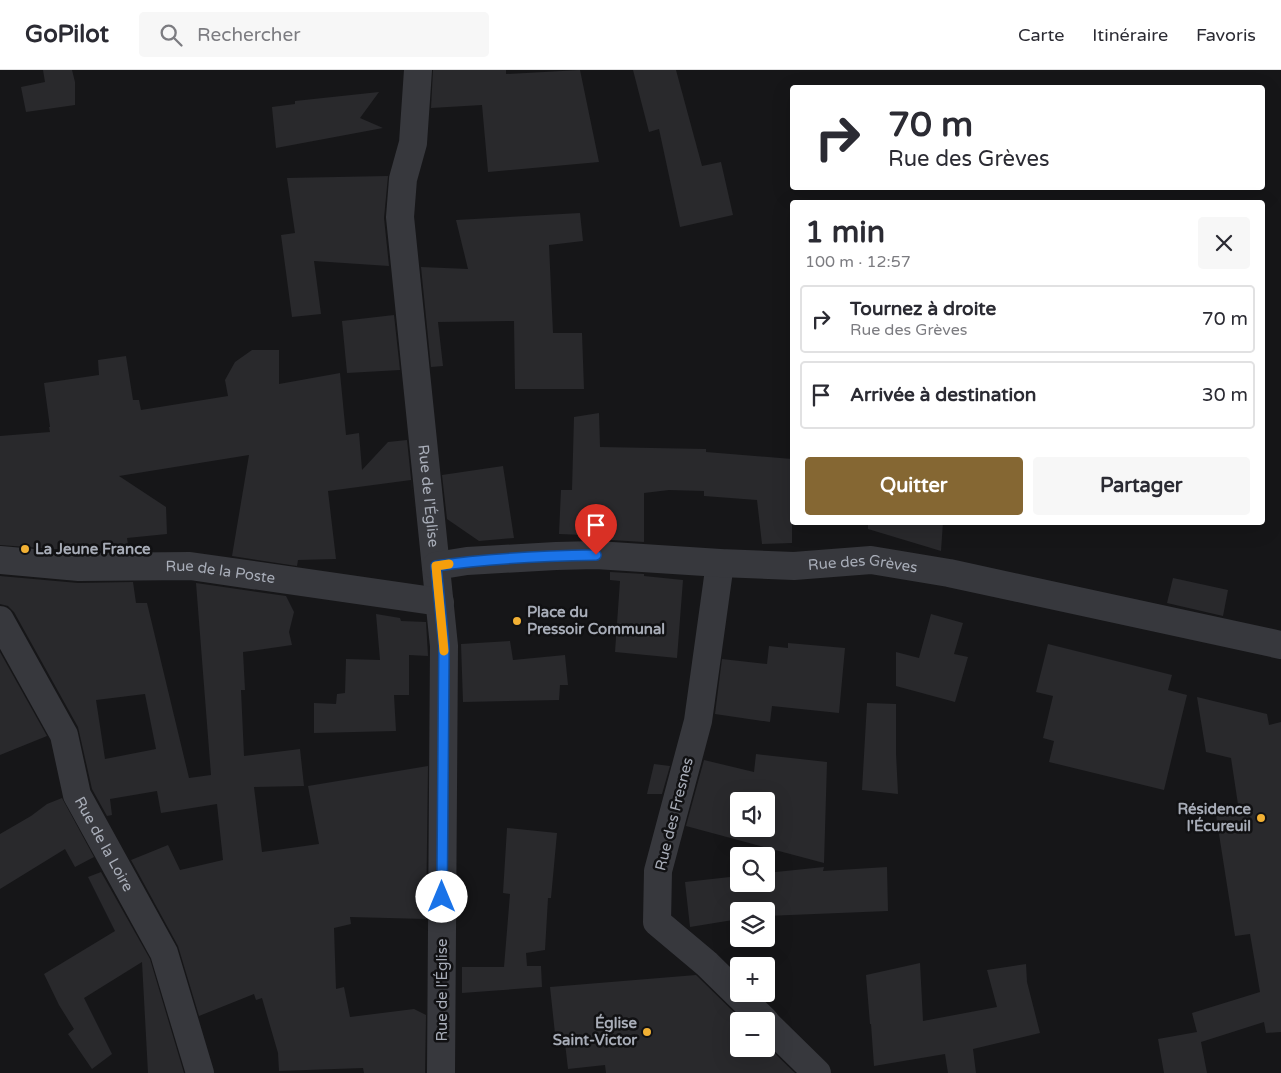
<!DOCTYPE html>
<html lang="fr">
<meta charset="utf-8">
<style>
body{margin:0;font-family:"Varela Round",sans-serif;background:#f7f7f7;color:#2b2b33;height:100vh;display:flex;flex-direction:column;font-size:19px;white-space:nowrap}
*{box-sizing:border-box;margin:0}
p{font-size:16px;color:#7c7c81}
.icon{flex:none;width:28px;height:28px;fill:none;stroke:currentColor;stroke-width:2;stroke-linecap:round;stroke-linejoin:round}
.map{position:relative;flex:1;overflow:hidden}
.sheet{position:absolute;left:790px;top:130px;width:475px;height:325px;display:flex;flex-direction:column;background:#fff;border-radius:5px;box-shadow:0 5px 20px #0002}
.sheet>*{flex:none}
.guide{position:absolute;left:790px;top:15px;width:475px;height:105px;border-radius:5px;box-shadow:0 5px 20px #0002;background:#fff;color:#2b2b33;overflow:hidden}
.fabs{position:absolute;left:730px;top:722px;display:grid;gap:10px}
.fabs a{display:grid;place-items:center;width:45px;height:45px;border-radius:5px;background:#fff;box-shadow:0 5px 20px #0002;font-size:25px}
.pin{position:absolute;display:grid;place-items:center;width:42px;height:42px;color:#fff;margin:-51px -21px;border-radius:50% 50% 50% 0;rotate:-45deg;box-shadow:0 0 5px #0007}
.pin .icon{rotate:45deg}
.me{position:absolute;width:55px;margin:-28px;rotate:0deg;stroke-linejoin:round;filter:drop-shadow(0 0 4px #0008)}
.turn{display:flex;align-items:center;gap:18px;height:105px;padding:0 15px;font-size:22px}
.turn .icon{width:65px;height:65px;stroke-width:2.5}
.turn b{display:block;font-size:35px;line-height:42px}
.round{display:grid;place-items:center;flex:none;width:52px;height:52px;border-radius:5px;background:#f7f7f7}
.headline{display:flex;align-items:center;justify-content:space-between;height:85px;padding:0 15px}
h1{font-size:30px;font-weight:700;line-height:38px}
.button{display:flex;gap:10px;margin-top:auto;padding:10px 15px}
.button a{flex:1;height:58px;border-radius:5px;background:#856733;color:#fff;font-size:20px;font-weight:700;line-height:58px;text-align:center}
.button a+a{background:#f7f7f7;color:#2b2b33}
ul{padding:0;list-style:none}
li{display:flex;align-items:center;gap:15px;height:68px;margin:0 10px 8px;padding:0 5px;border:2px solid #e1e1e2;border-radius:5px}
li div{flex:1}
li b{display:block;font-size:19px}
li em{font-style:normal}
header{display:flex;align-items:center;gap:30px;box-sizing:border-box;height:70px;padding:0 25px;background:#fff;border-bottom:1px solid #e1e1e2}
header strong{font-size:24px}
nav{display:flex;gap:28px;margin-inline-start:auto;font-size:18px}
.search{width:350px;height:45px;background:#f7f7f7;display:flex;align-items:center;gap:12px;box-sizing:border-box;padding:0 18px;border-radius:5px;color:#7c7c81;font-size:19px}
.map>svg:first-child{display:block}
.building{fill:#29292c;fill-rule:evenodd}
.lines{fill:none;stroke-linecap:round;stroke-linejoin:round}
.minor{stroke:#37383d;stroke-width:28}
.route-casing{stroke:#114b97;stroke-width:12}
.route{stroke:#1a73e8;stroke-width:9}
.slow{stroke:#f59e0b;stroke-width:9}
.poi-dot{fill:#f2b134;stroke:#111113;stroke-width:2}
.labels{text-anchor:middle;stroke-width:5;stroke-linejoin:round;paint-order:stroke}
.street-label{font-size:15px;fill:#a8adb8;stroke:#111113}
.poi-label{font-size:15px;font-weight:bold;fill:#a8adb8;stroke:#111113;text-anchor:start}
</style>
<header>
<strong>GoPilot</strong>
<div class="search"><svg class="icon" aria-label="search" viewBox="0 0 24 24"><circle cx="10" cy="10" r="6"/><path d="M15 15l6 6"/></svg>Rechercher</div>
<nav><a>Carte</a><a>Itinéraire</a><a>Favoris</a></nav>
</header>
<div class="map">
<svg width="1281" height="1003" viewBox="0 0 1281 1003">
<rect width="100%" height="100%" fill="#161618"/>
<path class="building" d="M 43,0 L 72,0 L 75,12 L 75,35 L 26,42 L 21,17 L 45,12 Z
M 433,0 L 506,0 L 506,4 L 580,0 L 599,92 L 488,102 L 482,35 L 431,38 Z
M 633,0 L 676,0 L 702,96 L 721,92 L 733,145 L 680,157 L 659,59 L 649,62 Z
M 379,22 L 360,48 L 383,58 L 276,78 L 272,37 L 295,34 L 295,31 Z
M 388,106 L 384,148 L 389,196 L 314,191 L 321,244 L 292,247 L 281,165 L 295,163 L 287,108 Z
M 580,143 L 583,171 L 549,175 L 553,263 L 582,263 L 584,319 L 515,319 L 514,251 L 438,252 L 443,296 L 431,297 L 421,197 L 468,199 L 456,150 Z
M 394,245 L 400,300 L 347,303 L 342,251 Z
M 252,280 L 279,280 L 279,314 L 340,303 L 346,365 L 359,363 L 362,400 L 388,372 L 407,370 L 415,447 L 411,410 L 328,421 L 336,489 L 298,490 L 297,496 L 232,486 L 249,385 L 119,406 L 166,437 L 167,464 L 127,468 L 129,481 L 80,481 L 0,475 L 0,366 L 50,362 L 49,357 L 50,357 L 44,313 L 99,305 L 98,290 L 126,286 L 133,330 L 139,330 L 141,340 L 228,326 L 225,310 L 235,292 Z
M 599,343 L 600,377 L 706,379 L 706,382 L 792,389 L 792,473 L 762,474 L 757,430 L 704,426 L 704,421 L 669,420 L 644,423 L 644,472 L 611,470 L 611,466 L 559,464 L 561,420 L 572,420 L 574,347 Z
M 503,396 L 514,468 L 479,471 L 447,449 L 442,405 Z
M 868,452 L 943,452 L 941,481 L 868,459 Z
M 610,502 L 644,504 L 644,506 L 683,510 L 677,588 L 615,582 L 620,511 L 610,510 Z
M 0,506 L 78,513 L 133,512 L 136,533 L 147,533 L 189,708 L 211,705 L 196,513 L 286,526 L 294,542 L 289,562 L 292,575 L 243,582 L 245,620 L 241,620 L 244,686 L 300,679 L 304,716 L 254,717 L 262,782 L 319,774 L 308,716 L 428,696 L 426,849 L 350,847 L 351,854 L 334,858 L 336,919 L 344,917 L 350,947 L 414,939 L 426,945 L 425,1003 L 364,1003 L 363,998 L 279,1001 L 278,983 L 262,928 L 256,930 L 254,924 L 199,946 L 178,876 L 131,790 L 168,775 L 180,800 L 223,790 L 217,734 L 161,743 L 157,721 L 110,729 L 112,745 L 107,746 L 92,719 L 78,657 L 14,542 L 8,536 L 0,534 ZM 145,624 L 156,679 L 105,689 L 96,630 Z
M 1173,508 L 1228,520 L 1223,546 L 1167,533 Z
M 376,544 L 400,548 L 401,551 L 426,552 L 428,586 L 409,585 L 409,625 L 394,625 L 396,661 L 314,663 L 314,633 L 336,634 L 337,624 L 345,623 L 346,589 L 380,590 Z
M 931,544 L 963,553 L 954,584 L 968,587 L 955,632 L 896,616 L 896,582 L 919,588 Z
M 510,571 L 513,590 L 565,585 L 568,615 L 560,615 L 559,630 L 463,632 L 461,574 Z
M 788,573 L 845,578 L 839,643 L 772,636 L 770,652 L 715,644 L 722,589 L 767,594 L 769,576 L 788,578 Z
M 1048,574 L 1172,605 L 1168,620 L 1187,625 L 1164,720 L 1049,692 L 1054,671 L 1043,668 L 1053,626 L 1036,622 Z
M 0,582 L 47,666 L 0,685 Z
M 1197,627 L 1267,644 L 1269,655 L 1281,652 L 1281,962 L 1266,963 L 1264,952 L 1201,972 L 1207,1003 L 1164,1003 L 1158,969 L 1197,962 L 1192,943 L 1260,922 L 1250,864 L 1235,866 L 1216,745 L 1239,741 L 1231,688 L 1206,682 Z
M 867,633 L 896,634 L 896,683 L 898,724 L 862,720 Z
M 756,684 L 827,692 L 824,793 L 686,756 L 704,690 L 754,702 ZM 739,731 L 766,731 L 766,759 L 739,759 Z
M 654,694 L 670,696 L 662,724 L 647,724 Z
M 62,728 L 94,787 L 75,797 L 65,779 L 0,819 L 0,764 L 31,746 L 47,734 Z
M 507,758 L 557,763 L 551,828 L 548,828 L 545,880 L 526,883 L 527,896 L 541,896 L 542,917 L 462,923 L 462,897 L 504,897 L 510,824 L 503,823 Z
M 824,797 L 823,801 L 887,797 L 888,841 L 766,846 L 766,841 L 739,841 L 739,849 L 690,857 L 685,812 L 739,806 L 739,814 L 766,814 L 766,803 Z
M 101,802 L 150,889 L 184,1003 L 148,1003 L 142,892 L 84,928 L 112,984 L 92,999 L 68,964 L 74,959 L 59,935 L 44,904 L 115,861 L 88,807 Z
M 920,893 L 923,951 L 997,937 L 987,900 L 1026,894 L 1027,912 L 1040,963 L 973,979 L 976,1003 L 948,1003 L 945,984 L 874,996 L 871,954 L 870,954 L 866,905 Z
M 696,905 L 743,951 L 739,951 L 739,979 L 766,979 L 766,975 L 795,1003 L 606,1003 L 605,995 L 568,999 L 565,973 L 556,973 L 550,917 Z"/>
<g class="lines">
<g class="minor">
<path id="s1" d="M 418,0 L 413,73 L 403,109 L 400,147 L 444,576 L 441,1003"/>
<path id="s2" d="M 0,490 L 79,497 L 190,496 L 440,532"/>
<path d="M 720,493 L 698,651 L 658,801 L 657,852 L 707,894 L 765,951"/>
<path id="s3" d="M 436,496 L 467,491 L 556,486 L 596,485 L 720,493 L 794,496 L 871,490 L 949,503 L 1281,575"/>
<path id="s4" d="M 0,550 L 64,665 L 77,725 L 164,883 L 200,1003"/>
<path d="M 766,953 L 817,1003"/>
</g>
</g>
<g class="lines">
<defs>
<path id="route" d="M 442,827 L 444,576 L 436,496 C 489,488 543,486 596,485"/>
</defs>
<use href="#route" class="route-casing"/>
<use href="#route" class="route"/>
<path class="slow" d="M 444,581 L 436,496 L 449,494"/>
</g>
<g class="poi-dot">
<circle cx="25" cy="479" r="5"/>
<circle cx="517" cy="551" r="5"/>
<circle cx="1261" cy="748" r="5"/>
<circle cx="647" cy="962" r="5"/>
</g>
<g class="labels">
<g class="street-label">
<text dy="5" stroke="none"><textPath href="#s1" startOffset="429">Rue de l'Église</textPath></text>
<text dy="5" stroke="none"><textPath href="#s3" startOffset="428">Rue des Grèves</textPath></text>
<text dy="5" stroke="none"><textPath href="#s2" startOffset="221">Rue de la Poste</textPath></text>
<text transform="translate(674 744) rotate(-76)" y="5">Rue des Fresnes</text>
<text dy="5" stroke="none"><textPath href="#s4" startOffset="249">Rue de la Loire</textPath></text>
<text transform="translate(442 920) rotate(-90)" y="5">Rue de l'Église</text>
</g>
<g class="poi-label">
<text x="35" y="484">La Jeune France</text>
<text x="527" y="547">Place du<tspan x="527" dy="17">Pressoir Communal</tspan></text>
<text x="1251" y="744" text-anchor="end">Résidence<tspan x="1251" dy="17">l'Écureuil</tspan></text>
<text x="637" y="958" text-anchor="end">Église<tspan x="637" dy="17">Saint-Victor</tspan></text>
</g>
</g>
</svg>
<div class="fabs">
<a><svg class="icon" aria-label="sound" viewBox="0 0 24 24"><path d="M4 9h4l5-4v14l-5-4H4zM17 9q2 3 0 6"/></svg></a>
<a><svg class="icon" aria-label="search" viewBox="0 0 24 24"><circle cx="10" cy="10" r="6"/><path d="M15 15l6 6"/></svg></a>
<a><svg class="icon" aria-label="layers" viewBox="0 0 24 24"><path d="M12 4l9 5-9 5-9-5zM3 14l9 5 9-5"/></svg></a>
<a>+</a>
<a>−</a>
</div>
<div class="pin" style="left:596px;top:485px;background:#d93025"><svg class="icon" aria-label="arrive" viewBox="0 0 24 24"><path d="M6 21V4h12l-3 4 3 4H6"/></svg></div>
<svg class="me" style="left:442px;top:827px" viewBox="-20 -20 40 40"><circle r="19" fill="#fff"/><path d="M0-13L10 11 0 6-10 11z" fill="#1a73e8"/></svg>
<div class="guide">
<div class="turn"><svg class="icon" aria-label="right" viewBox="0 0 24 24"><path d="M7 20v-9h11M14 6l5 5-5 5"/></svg><div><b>70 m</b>Rue des Grèves</div></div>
</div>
<section class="sheet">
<div class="headline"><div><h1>1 min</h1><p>100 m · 12:57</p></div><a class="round"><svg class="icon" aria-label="close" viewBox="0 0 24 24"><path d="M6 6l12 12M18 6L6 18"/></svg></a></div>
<ul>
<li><svg class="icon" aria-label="right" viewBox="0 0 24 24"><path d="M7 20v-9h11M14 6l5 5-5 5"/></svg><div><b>Tournez à droite</b><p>Rue des Grèves</p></div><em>70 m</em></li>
<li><svg class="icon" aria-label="arrive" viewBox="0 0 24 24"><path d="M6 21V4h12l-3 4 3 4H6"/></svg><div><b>Arrivée à destination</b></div><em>30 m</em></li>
</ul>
<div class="button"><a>Quitter</a><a>Partager</a></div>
</section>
</div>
